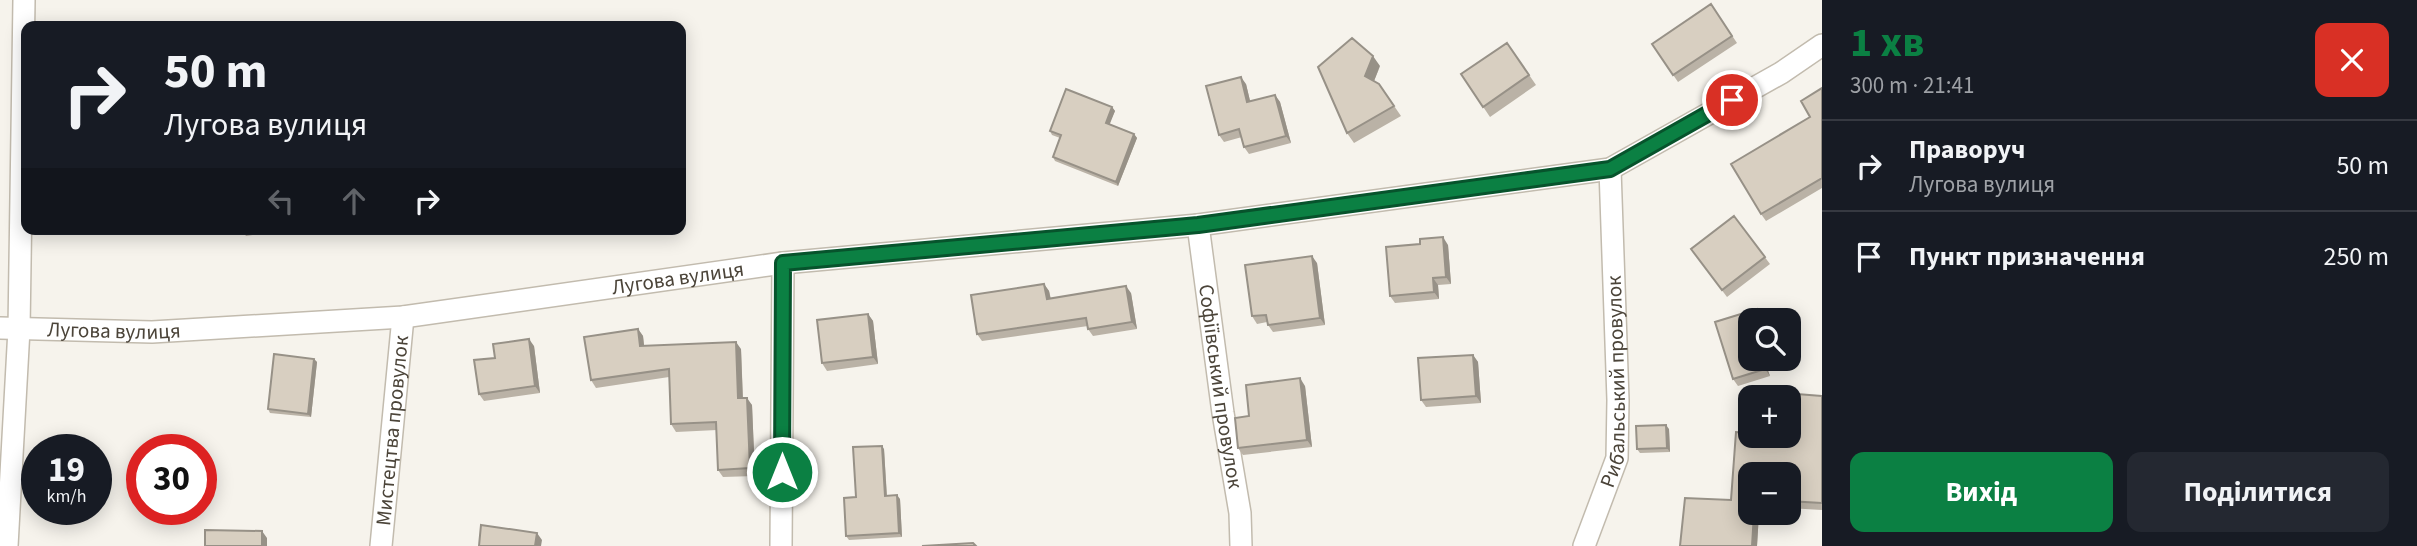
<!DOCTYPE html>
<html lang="uk">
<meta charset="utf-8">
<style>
body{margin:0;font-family:"Source Sans 3",sans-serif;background:#242831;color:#f1f3f6;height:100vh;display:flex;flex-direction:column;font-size:26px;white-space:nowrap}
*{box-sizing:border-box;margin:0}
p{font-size:23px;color:#9ea1a6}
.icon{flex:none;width:38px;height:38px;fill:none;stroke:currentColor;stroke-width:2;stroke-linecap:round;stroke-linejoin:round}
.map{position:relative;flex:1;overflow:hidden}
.details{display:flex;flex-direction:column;background:#171b24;width:595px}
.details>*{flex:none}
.guide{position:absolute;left:21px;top:21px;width:665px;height:214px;border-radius:14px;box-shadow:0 4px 18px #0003;background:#171b24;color:#f1f3f6;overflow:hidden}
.fabs{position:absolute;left:1738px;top:308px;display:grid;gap:14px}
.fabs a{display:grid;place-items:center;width:63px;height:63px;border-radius:14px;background:#171b24;box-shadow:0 4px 18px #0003;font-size:35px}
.speed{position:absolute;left:21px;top:434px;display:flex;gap:14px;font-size:35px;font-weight:700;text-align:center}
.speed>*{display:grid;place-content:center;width:91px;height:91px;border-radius:50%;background:#171b24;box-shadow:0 4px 18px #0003;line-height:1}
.speed small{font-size:18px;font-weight:400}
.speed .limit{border:10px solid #d22;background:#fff;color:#111}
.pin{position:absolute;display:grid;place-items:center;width:60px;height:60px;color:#fff;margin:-30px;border:4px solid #fff;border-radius:50%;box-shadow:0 2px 7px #0007}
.me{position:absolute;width:77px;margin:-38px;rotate:0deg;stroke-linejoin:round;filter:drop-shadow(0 0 5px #0008)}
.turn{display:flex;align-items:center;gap:24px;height:147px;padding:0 28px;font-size:32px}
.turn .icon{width:91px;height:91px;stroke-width:2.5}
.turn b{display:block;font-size:49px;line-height:60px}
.lanes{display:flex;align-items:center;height:66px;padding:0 28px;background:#0003;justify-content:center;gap:35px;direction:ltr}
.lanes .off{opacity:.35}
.round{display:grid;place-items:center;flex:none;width:74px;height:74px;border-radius:14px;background:#242831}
.summary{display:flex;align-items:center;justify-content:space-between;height:119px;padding:0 28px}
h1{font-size:42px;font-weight:700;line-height:52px;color:#0b8043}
.button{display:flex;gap:14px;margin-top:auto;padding:14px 28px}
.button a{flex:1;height:80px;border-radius:14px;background:#0b8043;color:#fff;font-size:28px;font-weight:700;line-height:80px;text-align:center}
.button a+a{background:#242831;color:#f1f3f6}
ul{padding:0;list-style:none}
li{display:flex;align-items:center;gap:21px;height:91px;padding:0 28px;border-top:2px solid #363941}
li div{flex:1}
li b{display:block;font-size:26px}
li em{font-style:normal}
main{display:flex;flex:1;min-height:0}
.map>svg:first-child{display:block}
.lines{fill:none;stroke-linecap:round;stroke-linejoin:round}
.minor-casing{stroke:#c2bbae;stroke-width:24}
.minor{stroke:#fff;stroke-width:21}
.wall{fill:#bab2a6}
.shaded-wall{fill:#979187}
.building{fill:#d8cfc1;stroke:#979187;stroke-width:2}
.route-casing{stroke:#07532c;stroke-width:18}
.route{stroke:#0b8043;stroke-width:12}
.labels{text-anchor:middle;stroke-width:6;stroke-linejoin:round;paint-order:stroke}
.street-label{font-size:21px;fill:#4b4439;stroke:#fff}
</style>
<main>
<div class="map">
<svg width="1822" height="546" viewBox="0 0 1822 546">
<rect width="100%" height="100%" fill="#f6f3ec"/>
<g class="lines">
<defs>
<g id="minor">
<path id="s1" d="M 1198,225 L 1223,413 L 1240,513 L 1241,546"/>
<path id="s2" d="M 0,328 L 152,332 L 403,317 L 783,263 L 1198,225 L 1610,169 L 1781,73 L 1822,45"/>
<path d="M 7,546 L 19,329 L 24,0"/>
<path id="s3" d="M 381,546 L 403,317"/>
<path d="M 781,546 L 783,263"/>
<path id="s4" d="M 1584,546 L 1617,458 L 1618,400 L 1610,169"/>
</g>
</defs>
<use href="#minor" class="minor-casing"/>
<use href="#minor" class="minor"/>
</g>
<path class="wall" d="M 1711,4 L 1737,43 L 1678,82 L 1652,44 Z
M 1507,43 L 1536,85 L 1490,117 L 1461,74 Z
M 1380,66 L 1374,81 L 1379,84 L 1401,116 L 1354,143 L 1347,133 Z
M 1246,84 L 1250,101 L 1275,95 L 1280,102 L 1291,143 L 1249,154 L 1244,147 L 1242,137 L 1224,142 L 1219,135 Z
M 1822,88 L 1822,188 L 1766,221 L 1761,214 L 1810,117 Z
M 1112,107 L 1115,111 L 1109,124 L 1134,134 L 1137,138 L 1118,186 L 1055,161 L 1053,157 L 1060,138 L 1052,135 L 1050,131 Z
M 1734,216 L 1770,264 L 1727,297 L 1691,249 Z
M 241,229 L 291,229 L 246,236 Z
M 1420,244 L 1448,245 L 1451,284 L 1438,285 L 1439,299 L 1395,303 L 1390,296 Z
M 1317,263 L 1325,325 L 1273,332 L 1268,325 L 1267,322 L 1257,324 L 1252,316 Z
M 1044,284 L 1049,291 L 1051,299 L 1131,293 L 1137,329 L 1093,336 L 1088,329 L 1088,326 L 982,341 L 977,334 Z
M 1757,309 L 1762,316 L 1763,320 L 1750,320 L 1750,359 L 1775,359 L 1776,362 L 1766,365 L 1770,376 L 1738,386 L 1733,379 L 1715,322 Z
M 868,314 L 873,321 L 878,364 L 827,371 L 822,363 Z
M 638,329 L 643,336 L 644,346 L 741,349 L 743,398 L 752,405 L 755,476 L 723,477 L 718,470 L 717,430 L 676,432 L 671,424 L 669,377 L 596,388 L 591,380 Z
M 534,346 L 540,393 L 484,401 L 479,394 L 495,358 Z
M 1473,355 L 1478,362 L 1481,403 L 1426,407 L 1421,400 Z
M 314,359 L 317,362 L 311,417 L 270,413 L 268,409 Z
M 1305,386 L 1312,447 L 1243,455 L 1238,448 L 1249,416 Z
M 1771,392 L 1822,396 L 1822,510 L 1788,508 L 1788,474 L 1750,474 L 1750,513 L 1759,513 L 1757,546 L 1680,546 L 1685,498 L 1731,500 L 1736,432 L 1750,433 L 1750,436 L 1788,436 L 1788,397 L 1771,397 Z
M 1669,429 L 1670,452 L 1640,453 L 1637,449 Z
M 884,449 L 887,496 L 900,499 L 902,537 L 849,540 L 846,536 L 856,497 Z"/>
<path class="shaded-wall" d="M 1373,56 L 1380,66 L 1372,86 L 1365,76 Z
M 1241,77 L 1246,84 L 1252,109 L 1247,102 Z
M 1275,95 L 1280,102 L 1291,143 L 1286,136 Z
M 1112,107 L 1115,111 L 1109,126 L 1106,123 Z
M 1134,134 L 1137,138 L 1118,186 L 1116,182 Z
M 1443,237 L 1448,245 L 1451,284 L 1446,277 Z
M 1312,256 L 1317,263 L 1325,325 L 1320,318 Z
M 1433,278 L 1438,285 L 1439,299 L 1434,292 Z
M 1044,284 L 1049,291 L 1052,306 L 1047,299 Z
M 1126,286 L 1131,293 L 1137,329 L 1132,322 Z
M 1757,309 L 1762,316 L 1763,320 L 1760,320 Z
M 868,314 L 873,321 L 878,364 L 873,357 Z
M 638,329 L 643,336 L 645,354 L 640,346 Z
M 529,339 L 534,346 L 540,393 L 535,386 Z
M 736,342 L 741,349 L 743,405 L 738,398 Z
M 1473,355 L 1478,362 L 1481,403 L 1476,396 Z
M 314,359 L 317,362 L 311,417 L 308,414 Z
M 1762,359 L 1766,365 L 1770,376 L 1765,369 Z
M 1300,378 L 1305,386 L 1312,447 L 1307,440 Z
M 747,398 L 752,405 L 755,476 L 750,468 Z
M 1666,425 L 1669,429 L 1670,452 L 1667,448 Z
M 882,446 L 884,449 L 887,500 L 885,496 Z
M 897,495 L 900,499 L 902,537 L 899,533 Z
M 1754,513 L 1759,513 L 1757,546 L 1752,546 Z
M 262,531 L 267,538 L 267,546 L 262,546 Z
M 537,533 L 542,540 L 541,546 L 535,546 Z"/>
<path class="building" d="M 1711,4 L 1732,36 L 1673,75 L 1652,44 Z
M 1352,38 L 1373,56 L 1365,76 L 1379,84 L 1394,106 L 1347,133 L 1318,67 Z
M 1507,43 L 1529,75 L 1483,107 L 1461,74 Z
M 1241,77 L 1247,102 L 1275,95 L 1286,136 L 1244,147 L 1239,129 L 1219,135 L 1206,86 Z
M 1822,88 L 1822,178 L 1761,214 L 1731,164 L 1810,117 L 1801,101 Z
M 1066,89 L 1112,107 L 1106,123 L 1134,134 L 1116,182 L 1053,157 L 1061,135 L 1050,131 Z
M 1734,216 L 1765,257 L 1722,290 L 1691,249 Z
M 1443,237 L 1446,277 L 1433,278 L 1434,292 L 1390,296 L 1386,247 L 1420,244 L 1420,239 Z
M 1312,256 L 1320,318 L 1268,325 L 1266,315 L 1252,316 L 1245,265 Z
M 1044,284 L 1047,299 L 1126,286 L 1132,322 L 1088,329 L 1086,318 L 977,334 L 971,295 Z
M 1757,309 L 1760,320 L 1750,320 L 1750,359 L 1762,359 L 1765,369 L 1733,379 L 1715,322 Z
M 868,314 L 873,357 L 822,363 L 817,320 Z
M 638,329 L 640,346 L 736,342 L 738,398 L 747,398 L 750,468 L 718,470 L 716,422 L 671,424 L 669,369 L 591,380 L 584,337 Z
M 529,339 L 535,386 L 479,394 L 474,360 L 495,358 L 493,344 Z
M 274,354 L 314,359 L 308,414 L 268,409 Z
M 1473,355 L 1476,396 L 1421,400 L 1418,358 Z
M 1300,378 L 1307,440 L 1238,448 L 1235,418 L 1249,416 L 1246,385 Z
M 1771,392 L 1822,396 L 1822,503 L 1788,501 L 1788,474 L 1750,474 L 1750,513 L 1754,513 L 1752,546 L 1680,546 L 1685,498 L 1731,500 L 1736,432 L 1750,433 L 1750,436 L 1788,436 L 1788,397 L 1771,397 Z
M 1666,425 L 1667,448 L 1637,449 L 1636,426 Z
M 882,446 L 885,496 L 897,495 L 899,533 L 846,536 L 844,498 L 856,497 L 853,447 Z
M 481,525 L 537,533 L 535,546 L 479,546 Z
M 205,530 L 262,531 L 262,546 L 205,546 Z
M 973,543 L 976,546 L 922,546 Z"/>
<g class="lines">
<defs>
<path id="route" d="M 782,472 L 783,263 L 1198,225 L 1610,169 L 1732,100"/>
</defs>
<use href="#route" class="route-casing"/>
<use href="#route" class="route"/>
</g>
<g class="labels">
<g class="street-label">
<text dy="7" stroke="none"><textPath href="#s2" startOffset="681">Лугова вулиця</textPath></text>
<text dy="7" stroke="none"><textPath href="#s2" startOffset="114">Лугова вулиця</textPath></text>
<text dy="7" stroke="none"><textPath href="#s4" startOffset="170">Рибальський провулок</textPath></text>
<text dy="7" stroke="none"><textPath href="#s1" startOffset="163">Софіївський провулок</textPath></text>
<text dy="7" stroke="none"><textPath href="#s3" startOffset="116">Мистецтва провулок</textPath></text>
</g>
</g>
</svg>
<div class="fabs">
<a><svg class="icon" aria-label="search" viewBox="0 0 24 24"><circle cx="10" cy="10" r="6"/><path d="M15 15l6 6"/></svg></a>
<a>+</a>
<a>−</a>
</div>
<div class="speed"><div>19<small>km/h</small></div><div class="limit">30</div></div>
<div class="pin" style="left:1732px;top:100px;background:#d93025"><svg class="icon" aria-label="arrive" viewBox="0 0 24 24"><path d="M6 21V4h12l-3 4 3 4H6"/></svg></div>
<svg class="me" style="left:782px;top:472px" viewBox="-20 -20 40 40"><circle r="17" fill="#0b8043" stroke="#fff" stroke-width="3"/><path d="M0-11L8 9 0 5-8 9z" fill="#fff"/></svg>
<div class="guide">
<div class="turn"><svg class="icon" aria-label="right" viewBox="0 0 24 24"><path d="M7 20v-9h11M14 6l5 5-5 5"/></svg><div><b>50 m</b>Лугова вулиця</div></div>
<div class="lanes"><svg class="icon off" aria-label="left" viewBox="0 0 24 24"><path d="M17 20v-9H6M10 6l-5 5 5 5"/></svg><svg class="icon off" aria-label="ahead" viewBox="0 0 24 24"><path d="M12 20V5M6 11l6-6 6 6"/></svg><svg class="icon" aria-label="right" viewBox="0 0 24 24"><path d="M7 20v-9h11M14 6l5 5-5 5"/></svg></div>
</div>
</div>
<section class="details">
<div class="summary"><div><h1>1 хв</h1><p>300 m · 21:41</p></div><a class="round" style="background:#d93025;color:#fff"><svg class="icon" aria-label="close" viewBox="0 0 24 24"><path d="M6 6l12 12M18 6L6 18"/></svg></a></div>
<ul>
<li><svg class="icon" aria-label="right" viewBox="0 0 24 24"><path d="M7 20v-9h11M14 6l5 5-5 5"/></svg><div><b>Праворуч</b><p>Лугова вулиця</p></div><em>50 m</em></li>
<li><svg class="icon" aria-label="arrive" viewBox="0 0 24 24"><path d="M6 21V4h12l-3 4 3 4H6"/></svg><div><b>Пункт призначення</b></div><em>250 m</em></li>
</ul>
<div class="button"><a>Вихід</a><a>Поділитися</a></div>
</section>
</main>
